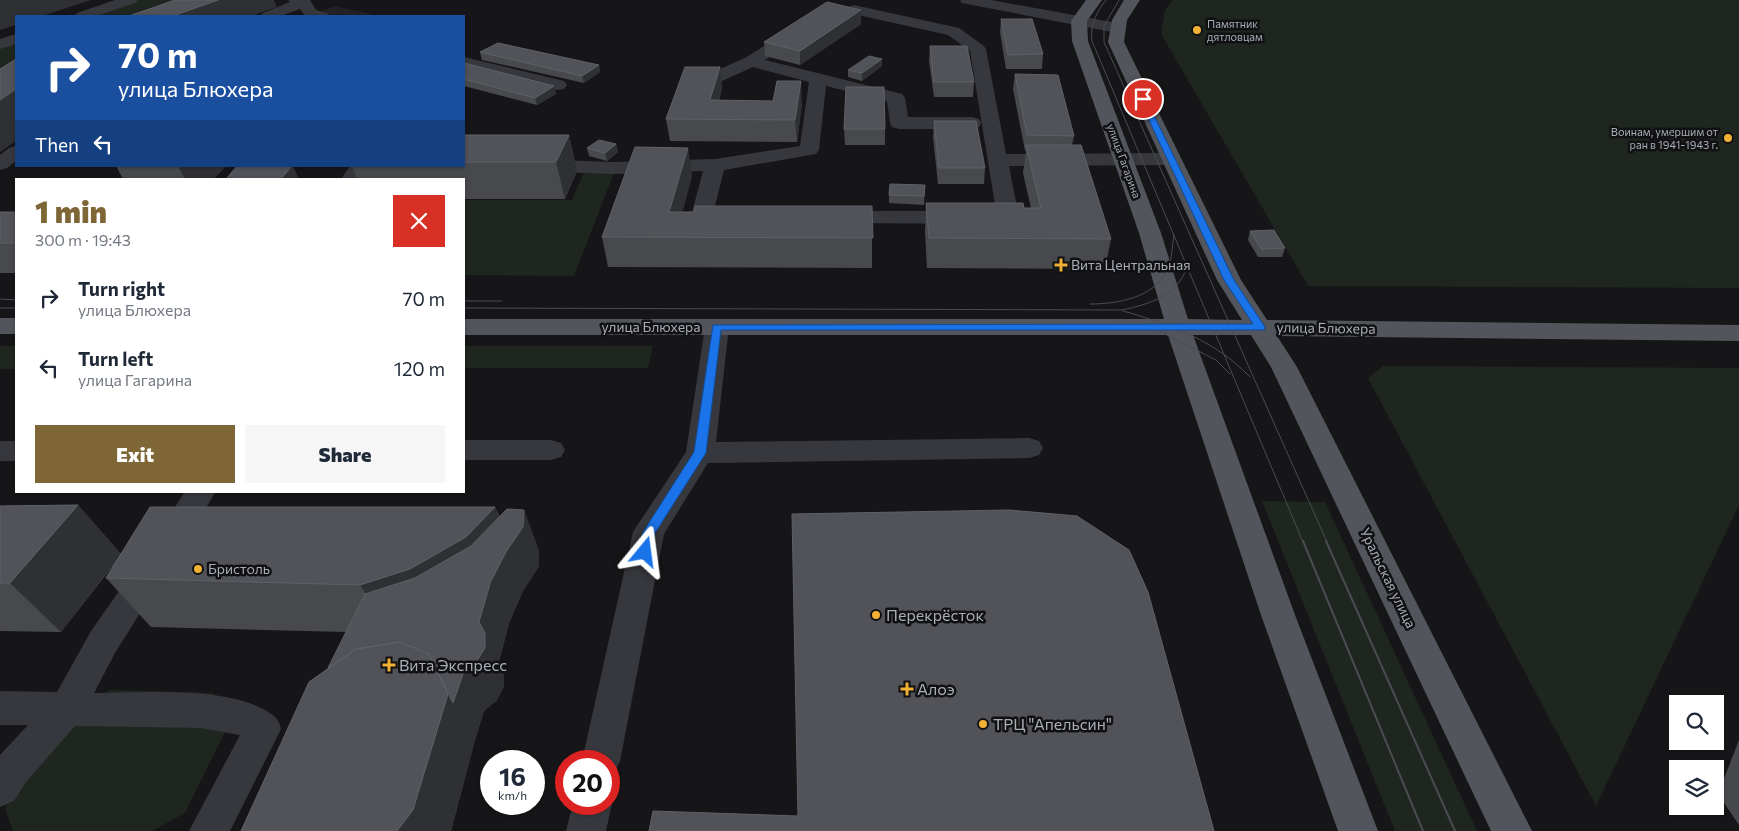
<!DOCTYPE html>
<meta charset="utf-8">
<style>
body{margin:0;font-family:Commissioner,sans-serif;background:#f6f6f7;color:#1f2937;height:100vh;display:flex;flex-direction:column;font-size:19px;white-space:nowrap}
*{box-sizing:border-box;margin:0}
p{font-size:16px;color:#747a83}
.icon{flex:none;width:28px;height:28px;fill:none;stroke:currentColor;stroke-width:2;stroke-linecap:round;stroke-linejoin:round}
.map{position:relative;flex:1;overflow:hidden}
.sheet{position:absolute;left:15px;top:178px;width:450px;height:315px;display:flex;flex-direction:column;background:#fff;border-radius:0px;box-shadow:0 1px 4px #0004}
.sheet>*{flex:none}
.top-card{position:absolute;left:15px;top:15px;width:450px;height:152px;border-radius:0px;box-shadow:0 1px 4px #0004;background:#1a4fa0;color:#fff;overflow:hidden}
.buttons{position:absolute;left:1669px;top:695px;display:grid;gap:10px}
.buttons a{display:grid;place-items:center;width:55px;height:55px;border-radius:0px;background:#fff;box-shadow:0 1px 4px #0004;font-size:25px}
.speed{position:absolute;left:480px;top:750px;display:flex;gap:10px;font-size:25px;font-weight:700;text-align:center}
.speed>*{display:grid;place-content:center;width:65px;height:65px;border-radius:50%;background:#fff;box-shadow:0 1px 4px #0004;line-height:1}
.speed small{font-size:12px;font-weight:400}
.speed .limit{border:8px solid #d22;background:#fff;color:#111}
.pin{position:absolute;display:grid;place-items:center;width:42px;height:42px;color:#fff;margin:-21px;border:2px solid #fff;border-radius:50%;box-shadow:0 1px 5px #0007}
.me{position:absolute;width:55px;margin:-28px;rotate:16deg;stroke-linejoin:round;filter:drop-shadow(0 0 4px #0008)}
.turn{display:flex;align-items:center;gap:18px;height:105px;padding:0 20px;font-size:22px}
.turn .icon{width:65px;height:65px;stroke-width:2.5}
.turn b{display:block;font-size:35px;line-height:42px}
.then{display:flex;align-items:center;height:48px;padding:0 20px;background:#0003;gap:10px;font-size:19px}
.round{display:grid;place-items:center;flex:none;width:52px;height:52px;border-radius:0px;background:#f6f6f7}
.summary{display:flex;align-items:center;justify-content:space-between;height:85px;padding:0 20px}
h1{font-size:30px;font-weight:800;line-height:38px;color:#7e6636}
.cta{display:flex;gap:10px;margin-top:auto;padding:10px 20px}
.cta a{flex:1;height:58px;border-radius:0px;background:#7e6636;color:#fff;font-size:20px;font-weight:800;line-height:58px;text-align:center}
.cta a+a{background:#f6f6f7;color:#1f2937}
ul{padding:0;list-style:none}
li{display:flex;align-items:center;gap:15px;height:70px;padding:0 20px}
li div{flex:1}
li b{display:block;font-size:19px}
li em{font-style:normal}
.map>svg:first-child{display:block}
.built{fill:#222225}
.green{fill:#1e261f}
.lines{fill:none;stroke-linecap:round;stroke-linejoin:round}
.minor{fill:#37383d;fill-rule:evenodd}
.major{fill:#53555c;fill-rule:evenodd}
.tram-far1{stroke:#4a4c52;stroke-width:1}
.tram{stroke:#4a4c52;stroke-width:2}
.wall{fill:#47494d}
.shaded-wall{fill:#2f3033}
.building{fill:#525359;stroke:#5f6168}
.route{fill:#1a73e8;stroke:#114b97}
.poi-dot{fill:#f2b134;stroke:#111113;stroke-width:2}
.labels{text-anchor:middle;stroke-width:5;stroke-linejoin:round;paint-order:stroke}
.far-poi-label{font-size:11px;fill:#a8adb8;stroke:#111113;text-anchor:start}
.far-street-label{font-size:11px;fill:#a8adb8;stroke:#111113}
.poi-label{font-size:14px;fill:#a8adb8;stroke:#111113;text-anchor:start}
.street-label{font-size:14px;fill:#a8adb8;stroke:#111113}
.near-poi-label{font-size:16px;fill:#a8adb8;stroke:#111113;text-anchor:start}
</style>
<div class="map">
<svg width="1739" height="831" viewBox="0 0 1739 831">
<rect width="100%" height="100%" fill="#161618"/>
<path class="built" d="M 334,6 L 380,16 L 332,16 L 318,13 Z"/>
<path class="green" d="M 130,0 L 208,0 L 161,16 L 82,16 Z
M 1173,0 L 1739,0 L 1739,288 L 1308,286 L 1161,34 L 1165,10 Z
M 16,39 L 16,69 L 0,79 L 0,44 Z
M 584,172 L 614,173 L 574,276 L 464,275 L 464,200 L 572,200 Z
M 0,346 L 16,346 L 16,369 L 0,369 Z
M 464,346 L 653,346 L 648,368 L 464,368 Z
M 1383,366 L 1739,368 L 1739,505 L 1596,806 L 1368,378 Z
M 1262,501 L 1325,502 L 1477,831 L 1395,831 Z
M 110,690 L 213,693 L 234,714 L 185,813 L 152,831 L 13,831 L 5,808 L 68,717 Z"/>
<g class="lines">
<path class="minor" d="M 115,0 L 138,0 L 135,3 L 96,16 L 74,16 L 77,13 Z
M 288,0 L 310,0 L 316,10 L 327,13 L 330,16 L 305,16 L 300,9 L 281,16 L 260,16 L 263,13 L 290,2 Z
M 960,0 L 991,0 L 1117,23 L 1123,25 L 1125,28 L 1123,31 L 1117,33 L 967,4 L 962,3 Z
M 854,5 L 959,28 L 984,46 L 986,49 L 1006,154 L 1171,153 L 1178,155 L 1181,159 L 1178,163 L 1171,165 L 1009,166 L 1019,218 L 1016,223 L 1008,224 L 835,223 L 827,222 L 824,217 L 827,212 L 835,211 L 996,211 L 970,51 L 948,35 L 849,13 L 846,10 L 849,7 Z
M 795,28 L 801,30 L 803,33 L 801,36 L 765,60 L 902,94 L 905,98 L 908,117 L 972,117 L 979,119 L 981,123 L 979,127 L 972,129 L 899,129 L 892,127 L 890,123 L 887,101 L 826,86 L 819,150 L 816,154 L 724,170 L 714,210 L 737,211 L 740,216 L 737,221 C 723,224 708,224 694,221 L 691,216 L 703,171 L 614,174 L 464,169 L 456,166 L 464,166 L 464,157 L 614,162 L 715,159 L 800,146 L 809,82 L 753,67 L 711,86 L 705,87 L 699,86 L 696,82 L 699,78 L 745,58 L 789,30 Z
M 16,34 L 16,44 L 0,49 L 0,39 Z
M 464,57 L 564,81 L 567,85 L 564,89 L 558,90 L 464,67 Z
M 16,146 L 16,161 L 7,168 L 0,170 L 0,155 L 9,148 Z
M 350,166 L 370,166 L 361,179 L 341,179 Z
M 717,319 L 726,321 L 729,327 L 716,442 L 1029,438 L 1039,441 L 1043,448 L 1039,455 L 1029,458 L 708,463 L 664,534 L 620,761 L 614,774 L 609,776 L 609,761 L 582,761 L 633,532 L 686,452 L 705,327 L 708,321 Z
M 464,440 L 551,440 L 561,443 L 565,450 L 561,457 L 551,460 L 464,460 Z
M 0,441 L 16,441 L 16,461 L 0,461 Z
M 185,491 L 216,491 L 182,548 L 171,551 L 160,548 L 155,539 Z
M 149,560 L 160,564 L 165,573 L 115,653 L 94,693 C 143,693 235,685 274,716 C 278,719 280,725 281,729 L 230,831 L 189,831 L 240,735 L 201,728 L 75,726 L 26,782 L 14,801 L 0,807 L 0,755 L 28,725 L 0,725 L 0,691 L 57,692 L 91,631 L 138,564 Z
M 609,797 L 612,804 L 606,831 L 566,831 L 573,804 L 609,804 Z"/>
<path class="major" d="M 1086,0 L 1102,0 L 1087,21 L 1088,41 L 1161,233 L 1188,319 L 1242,320 L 1217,280 L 1108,42 L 1112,20 L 1124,0 L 1140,0 L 1127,20 L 1124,42 L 1241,280 L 1267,320 L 1739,325 L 1739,341 L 1277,336 L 1297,367 L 1532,831 L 1491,831 L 1271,367 L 1251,335 L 1193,335 L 1295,615 L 1378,831 L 1338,831 L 1261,615 L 1168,335 L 464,335 L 464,319 L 1164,319 L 1139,233 L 1072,41 L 1071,21 Z
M 0,318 L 16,318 L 16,334 L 0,334 Z"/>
<path class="tram-far1" d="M 1106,0 C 1096,13 1090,24 1092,41 L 1303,542
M 1119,0 L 1104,26 L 1104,42 L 1327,542
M 0,299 L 16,300
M 464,301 L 502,301
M 1090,304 C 1117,304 1155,298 1168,269 C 1172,259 1172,246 1174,235
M 0,308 L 16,308
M 464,308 L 1122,310 C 1151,304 1182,294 1188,262
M 1123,311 C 1170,324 1216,341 1250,377
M 1149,326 L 1216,360 L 1230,374"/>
<path class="tram" d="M 1303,541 L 1423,831
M 1326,541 L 1455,831"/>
</g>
<path class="wall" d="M 1001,19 L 1043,54 L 1042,69 L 1006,69 L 1000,32 Z
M 861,24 L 800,65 L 765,56 L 764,42 Z
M 930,46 L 974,82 L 973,97 L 934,97 L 929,61 Z
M 480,52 L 599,65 L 600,72 L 584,83 L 482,60 Z
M 882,59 L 882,66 L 862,81 L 848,77 L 848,70 Z
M 464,63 L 554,86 L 556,94 L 537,105 L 464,86 Z
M 720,67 L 722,89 L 719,100 L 802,103 L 797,142 L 670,141 L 666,119 Z
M 1015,74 L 1074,136 L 1072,145 L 1111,239 L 1105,269 L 927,268 L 925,232 L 926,203 L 1031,208 L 1023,173 L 1026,151 L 1025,151 L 1013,89 Z
M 934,121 L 985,168 L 984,184 L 938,184 L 933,137 Z
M 844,129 L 885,129 L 885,145 L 845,145 Z
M 464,135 L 569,135 L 577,171 L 565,199 L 464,199 L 464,179 L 357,179 L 352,166 L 464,166 Z
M 616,144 L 618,152 L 607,161 L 589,156 L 587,148 Z
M 116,166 L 226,166 L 213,179 L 123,179 Z
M 692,176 L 682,212 L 872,206 L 872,268 L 608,267 L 602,237 Z
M 925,185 L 924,205 L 889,203 L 889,195 Z
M 0,212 L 16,212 L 16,273 L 0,273 Z
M 1250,231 L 1285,248 L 1282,257 L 1258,257 L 1248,240 Z
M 78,505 L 121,554 L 495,507 L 500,517 L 539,550 L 539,566 L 523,591 L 509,623 L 499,661 L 504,672 L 504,686 L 497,700 L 484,711 L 475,740 L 451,831 L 241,831 L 328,668 L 346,632 L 151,627 L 106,578 L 119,558 L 61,632 L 0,631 L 0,506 Z
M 1739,740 L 1739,825 L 1718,794 Z"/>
<path class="shaded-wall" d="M 0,0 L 91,0 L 42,16 L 16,16 L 16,25 L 0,30 Z
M 218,0 L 274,0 L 277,7 L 251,16 L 173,16 Z
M 861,10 L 861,24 L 800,65 L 800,51 Z
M 882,59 L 882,66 L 862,81 L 862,73 Z
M 599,65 L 600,72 L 584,83 L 582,76 Z
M 720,67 L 722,89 L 713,119 L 710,100 Z
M 801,81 L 802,103 L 797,142 L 795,120 Z
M 554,86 L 556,94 L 537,105 L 535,98 Z
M 16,89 L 16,141 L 0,152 L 0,100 Z
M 569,135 L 577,171 L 565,199 L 556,162 Z
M 616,144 L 618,152 L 607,161 L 605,153 Z
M 688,148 L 692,176 L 676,237 L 669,212 Z
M 178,166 L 226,166 L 213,179 L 185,179 Z
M 292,166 L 293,166 L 299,179 L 281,179 Z
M 78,505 L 121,554 L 61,632 L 10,583 Z
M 495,507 L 511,545 L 523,527 L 524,510 L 539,550 L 539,566 L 523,591 L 509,623 L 499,661 L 504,672 L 504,686 L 497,700 L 484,711 L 475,740 L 451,831 L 397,831 L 413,810 L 448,694 L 429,654 L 455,698 L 463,674 L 476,662 L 485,648 L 485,633 L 479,622 L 490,586 L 437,617 L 390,633 L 360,585 L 410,569 L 466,537 Z"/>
<path class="building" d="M 175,0 L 218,0 L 173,16 L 129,16 Z
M 827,2 L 861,10 L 800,51 L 764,42 Z
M 1001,19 L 1032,19 L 1043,54 L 1008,55 Z
M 498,43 L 599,65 L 582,76 L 480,52 Z
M 930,46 L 967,46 L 974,82 L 934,82 Z
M 869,56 L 882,59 L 862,73 L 848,70 Z
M 16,59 L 16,89 L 0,100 L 0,69 Z
M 464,63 L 554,86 L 535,98 L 464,79 Z
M 685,67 L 720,67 L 710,100 L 773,101 L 777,81 L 801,81 L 795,120 L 666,119 Z
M 1015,74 L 1058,75 L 1074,136 L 1027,135 Z
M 846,87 L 884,87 L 885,129 L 844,129 Z
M 934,121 L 976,121 L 985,168 L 939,168 Z
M 464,135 L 569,135 L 556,162 L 464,162 Z
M 599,140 L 616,144 L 605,153 L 587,148 Z
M 1026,145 L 1081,145 L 1111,239 L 929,238 L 926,203 L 1023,203 L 1024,208 L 1041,208 Z
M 635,147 L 688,148 L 669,212 L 694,212 L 695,206 L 872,206 L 873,238 L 602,237 Z
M 237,166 L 292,166 L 281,179 L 226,179 Z
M 890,184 L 925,185 L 924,196 L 889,195 Z
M 0,212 L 16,212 L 16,243 L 0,243 Z
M 1274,230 L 1285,248 L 1261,249 L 1250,231 Z
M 78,505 L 10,583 L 0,583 L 0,506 Z
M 150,507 L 495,507 L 466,537 L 410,569 L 360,585 L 106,578 Z
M 507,509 L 524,510 L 523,527 L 506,552 L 490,583 L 479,622 L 485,633 L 485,648 L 476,662 L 463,674 L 453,703 L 434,664 L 429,654 L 400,642 L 356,649 L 328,668 L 365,594 L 415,578 L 471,546 Z
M 1009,510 L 1077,516 L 1129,550 L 1148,592 L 1214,831 L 649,831 L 653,811 L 798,816 L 792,514 Z
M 400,642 L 429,654 L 448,694 L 413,810 L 397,831 L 241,831 L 309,682 L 356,649 Z"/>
<path class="route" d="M 1143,97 L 1146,99 L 1234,280 L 1265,327 L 1264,330 L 721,330 L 706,453 L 655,533 L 650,555 L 645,557 L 640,555 L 638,552 L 643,532 L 694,452 L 713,325 L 1253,324 L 1224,280 L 1139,99 Z"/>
<g class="poi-dot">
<circle cx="1197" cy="30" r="5"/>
<circle cx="1728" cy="138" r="5"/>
<path d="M1058.5 257.5h5v5h5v5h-5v5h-5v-5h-5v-5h5z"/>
<circle cx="198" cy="569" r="5"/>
<circle cx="876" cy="615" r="5"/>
<path d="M386.5 657.5h5v5h5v5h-5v5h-5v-5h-5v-5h5z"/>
<path d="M904.5 681.5h5v5h5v5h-5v5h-5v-5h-5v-5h5z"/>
<circle cx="983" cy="724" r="5"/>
</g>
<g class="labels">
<g class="far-poi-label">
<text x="1207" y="28">Памятник<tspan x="1207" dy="13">дятловцам</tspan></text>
<text x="1718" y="136" text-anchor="end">Воинам, умершим от<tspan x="1718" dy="13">ран в 1941-1943 г.</tspan></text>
</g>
<g class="far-street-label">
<text transform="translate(1124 161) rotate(70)" y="4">улица Гагарина</text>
</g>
<g class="poi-label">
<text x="1071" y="270">Вита Центральная</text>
<text x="208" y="574">Бристоль</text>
</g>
<g class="street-label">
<text x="651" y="332">улица Блюхера</text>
<text transform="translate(1326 328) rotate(1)" y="5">улица Блюхера</text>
<text transform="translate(1388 578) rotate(64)" y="5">Уральская улица</text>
</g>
<g class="near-poi-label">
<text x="886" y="621">Перекрёсток</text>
<text x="399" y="671">Вита Экспресс</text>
<text x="917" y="695">Алоэ</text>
<text x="993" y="730">ТРЦ "Апельсин"</text>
</g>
</g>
</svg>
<div class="buttons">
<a><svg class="icon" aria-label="search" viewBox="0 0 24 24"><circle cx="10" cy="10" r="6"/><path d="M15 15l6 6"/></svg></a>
<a><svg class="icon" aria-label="layers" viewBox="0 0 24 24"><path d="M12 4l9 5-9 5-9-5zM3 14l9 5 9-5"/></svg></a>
</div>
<div class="speed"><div>16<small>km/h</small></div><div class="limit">20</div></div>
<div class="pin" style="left:1143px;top:99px;background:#d93025"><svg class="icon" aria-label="arrive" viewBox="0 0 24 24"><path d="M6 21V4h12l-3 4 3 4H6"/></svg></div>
<svg class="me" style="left:645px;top:552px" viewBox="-20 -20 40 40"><path d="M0-17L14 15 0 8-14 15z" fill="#1a73e8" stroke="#fff" stroke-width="4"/></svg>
<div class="top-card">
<div class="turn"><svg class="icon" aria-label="right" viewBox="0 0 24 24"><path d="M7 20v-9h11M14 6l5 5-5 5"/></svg><div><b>70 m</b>улица Блюхера</div></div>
<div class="then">Then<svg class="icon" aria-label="left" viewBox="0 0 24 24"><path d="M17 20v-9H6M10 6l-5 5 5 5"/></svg></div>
</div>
<section class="sheet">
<div class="summary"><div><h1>1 min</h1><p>300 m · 19:43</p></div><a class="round" style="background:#d93025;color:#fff"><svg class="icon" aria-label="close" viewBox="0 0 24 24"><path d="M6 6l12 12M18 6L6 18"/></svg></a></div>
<ul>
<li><svg class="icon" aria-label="right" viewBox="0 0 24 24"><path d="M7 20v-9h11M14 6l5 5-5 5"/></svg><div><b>Turn right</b><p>улица Блюхера</p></div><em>70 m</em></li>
<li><svg class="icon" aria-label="left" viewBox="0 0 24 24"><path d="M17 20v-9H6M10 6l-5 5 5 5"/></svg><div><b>Turn left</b><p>улица Гагарина</p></div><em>120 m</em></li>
</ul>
<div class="cta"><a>Exit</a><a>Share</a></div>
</section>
</div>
